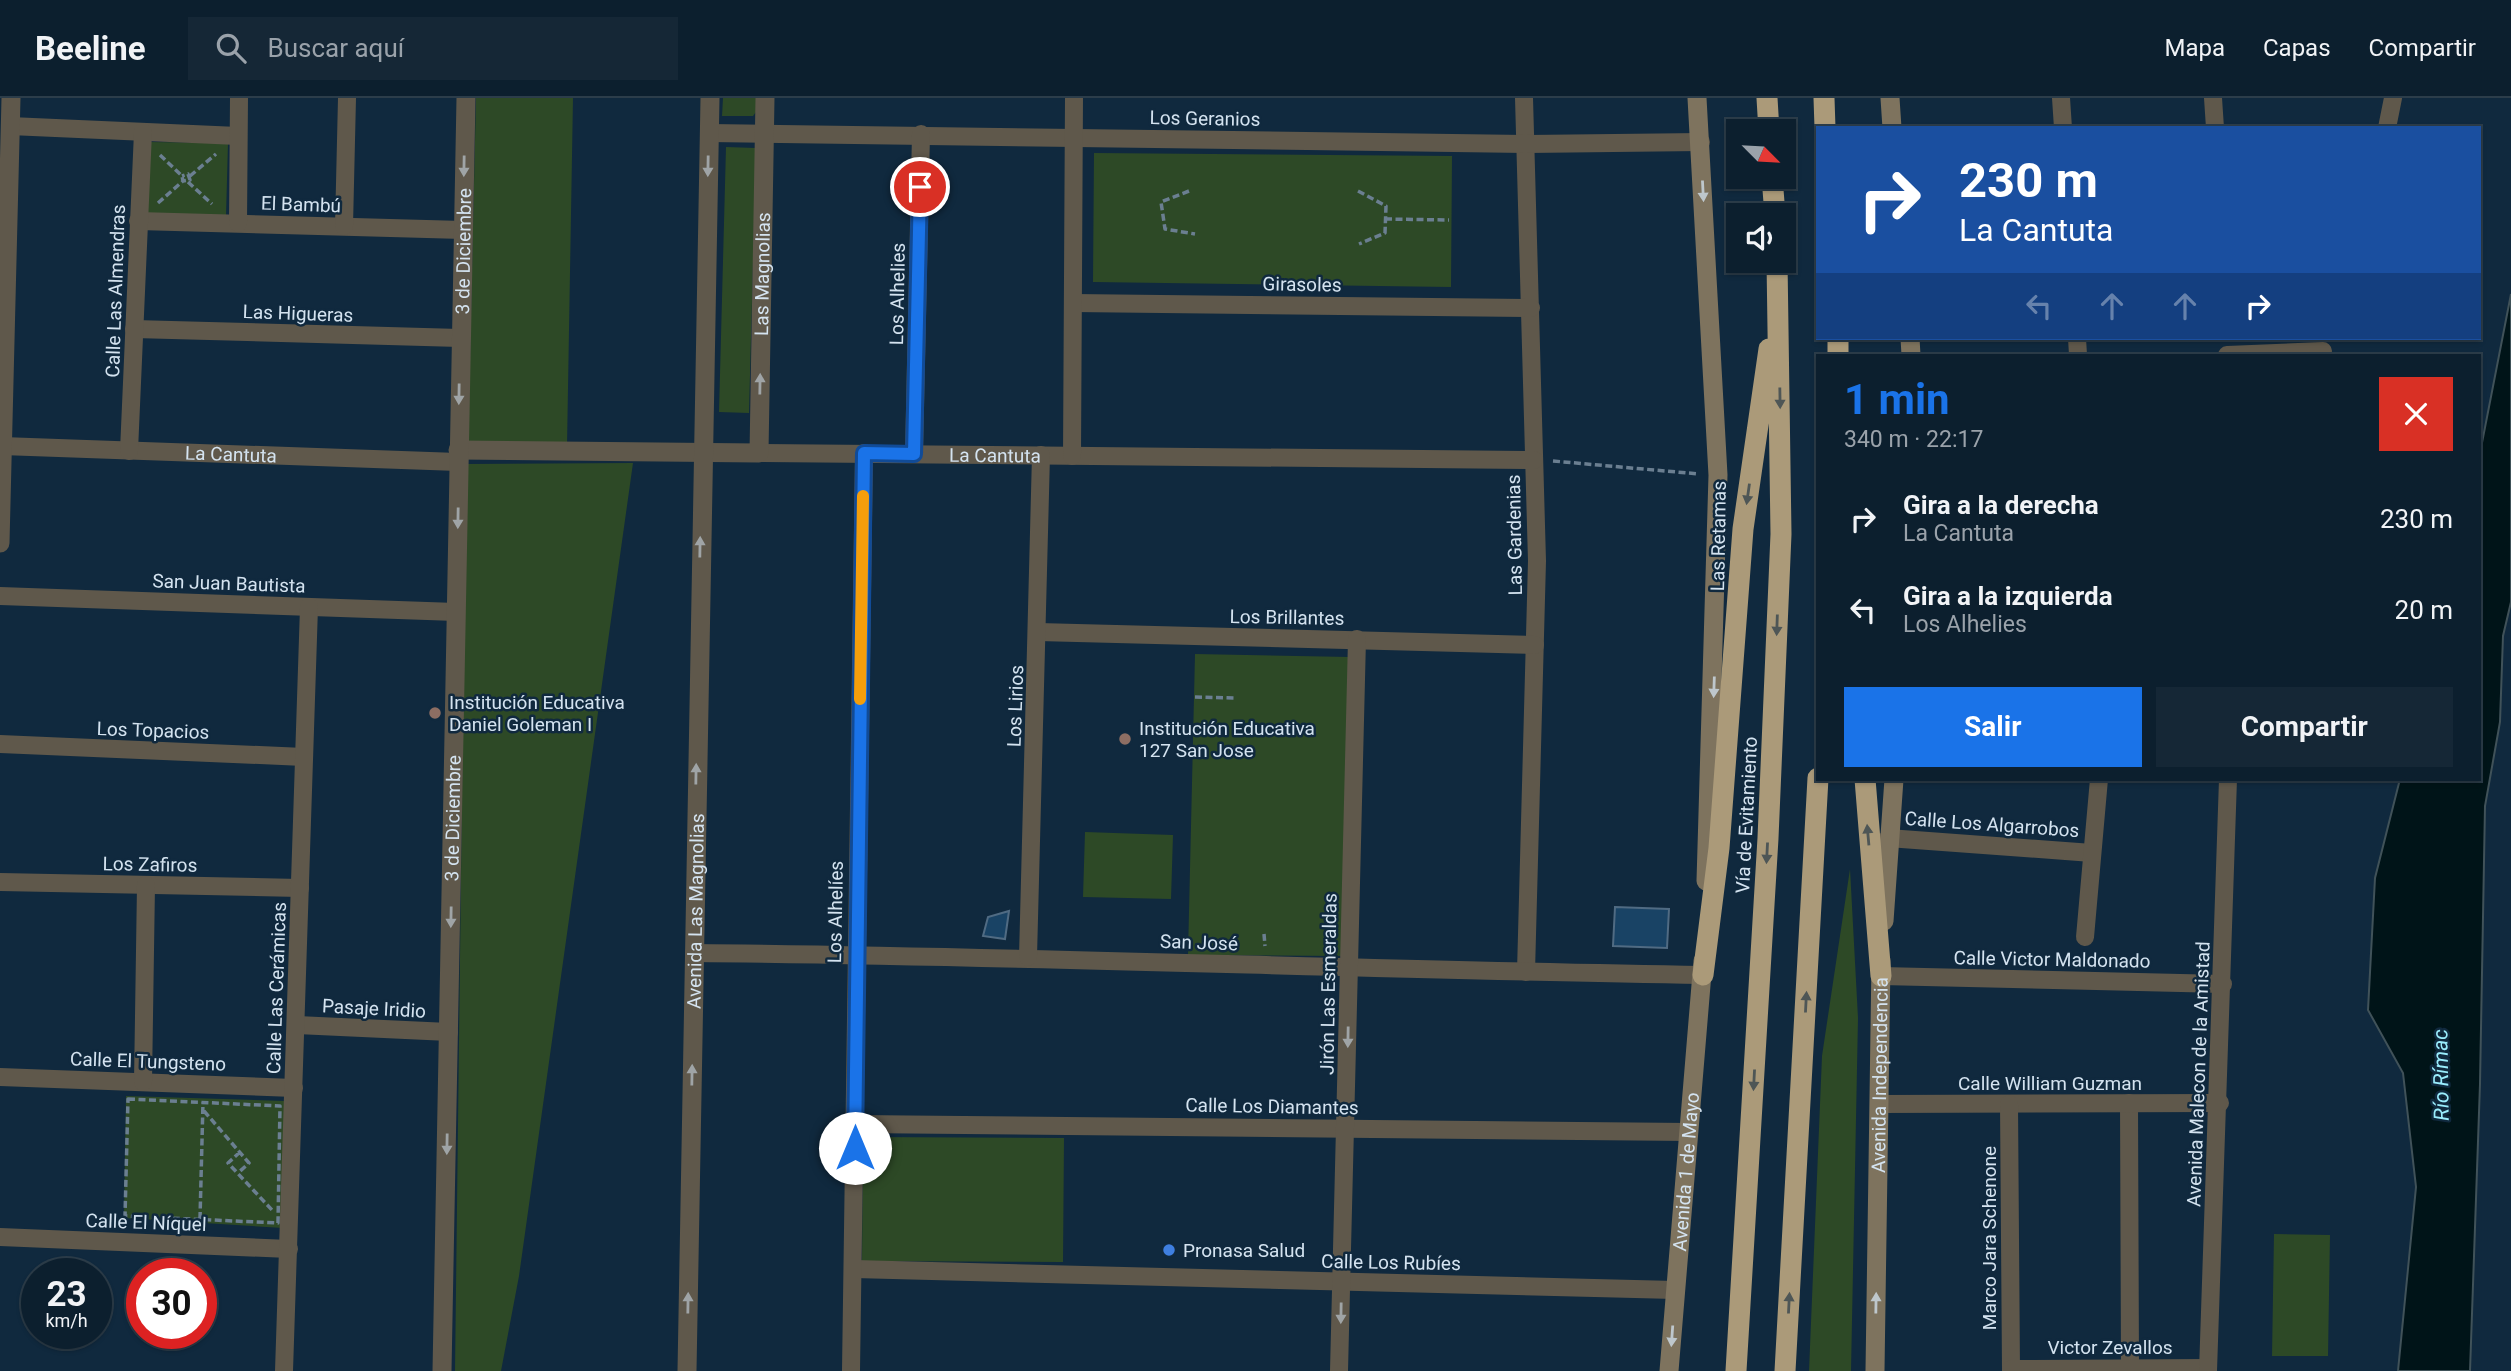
<!DOCTYPE html>
<html lang="es">
<meta charset="utf-8">
<style>
body{margin:0;font-family:Roboto,sans-serif;background:#152736;color:#f1f3f6;height:100vh;display:flex;flex-direction:column;font-size:26px;white-space:nowrap}
*{box-sizing:border-box;margin:0}
p{font-size:23px;color:#9aa2aa}
.icon{flex:none;width:38px;height:38px;fill:none;stroke:currentColor;stroke-width:2;stroke-linecap:round;stroke-linejoin:round}
.map{position:relative;flex:1;overflow:hidden}
.details{position:absolute;left:1816px;top:256px;width:665px;height:427px;display:flex;flex-direction:column;background:#0c1f2e;border-radius:0px;box-shadow:0 2px 5px #0004,0 0 0 2px #2c3d4a}
.details>*{flex:none}
.hud{position:absolute;left:1816px;top:28px;width:665px;height:214px;border-radius:0px;box-shadow:0 2px 5px #0004,0 0 0 2px #2c3d4a;background:#1a4fa0;color:#fff;overflow:hidden}
.needle{width:46px;rotate:114deg}
.controls{position:absolute;left:1726px;top:21px;display:grid;gap:14px}
.controls a{display:grid;place-items:center;width:70px;height:70px;border-radius:0px;background:#0c1f2e;box-shadow:0 2px 5px #0004,0 0 0 2px #2c3d4a;font-size:35px}
.speed{position:absolute;left:21px;top:1160px;display:flex;gap:14px;font-size:35px;font-weight:700;text-align:center}
.speed>*{display:grid;place-content:center;width:91px;height:91px;border-radius:50%;background:#0c1f2e;box-shadow:0 2px 5px #0004,0 0 0 2px #2c3d4a;line-height:1}
.speed small{font-size:18px;font-weight:400}
.speed .limit{border:10px solid #d22;background:#fff;color:#111}
.pin{position:absolute;display:grid;place-items:center;width:60px;height:60px;color:#fff;margin:-30px;border:4px solid #fff;border-radius:50%;box-shadow:0 2px 7px #0007}
.me{position:absolute;width:77px;margin:-38px;rotate:0deg;stroke-linejoin:round;filter:drop-shadow(0 0 5px #0008)}
.turn{display:flex;align-items:center;gap:24px;height:147px;padding:0 28px;font-size:32px}
.turn .icon{width:91px;height:91px;stroke-width:2.5}
.turn b{display:block;font-size:49px;line-height:60px}
.lanes{display:flex;align-items:center;height:66px;padding:0 28px;background:#0003;justify-content:center;gap:35px;direction:ltr}
.lanes .off{opacity:.35}
.round{display:grid;place-items:center;flex:none;width:74px;height:74px;border-radius:0px;background:#152736}
.summary{display:flex;align-items:center;justify-content:space-between;height:119px;padding:0 28px}
h1{font-size:42px;font-weight:700;line-height:52px;color:#1a73e8}
.primary-button{display:flex;gap:14px;margin-top:auto;padding:14px 28px}
.primary-button a{flex:1;height:80px;border-radius:0px;background:#1a73e8;color:#fff;font-size:28px;font-weight:700;line-height:80px;text-align:center}
.primary-button a+a{background:#152736;color:#f1f3f6}
ul{padding:0;list-style:none}
li{display:flex;align-items:center;gap:21px;height:91px;padding:0 28px}
li div{flex:1}
li b{display:block;font-size:26px}
li em{font-style:normal}
header{display:flex;align-items:center;gap:42px;box-sizing:border-box;height:98px;padding:0 35px;background:#0c1f2e;border-bottom:2px solid #2c3d4a}
header strong{font-size:33px}
nav{display:flex;gap:38px;margin-inline-start:auto;font-size:24px}
.search{width:490px;height:63px;background:#152736;display:flex;align-items:center;gap:18px;box-sizing:border-box;padding:0 24px;border-radius:0px;color:#9aa2aa;font-size:26px}
.map>svg:first-child{display:block}
.green{fill:#2d4926}
.water{fill:#001418;stroke:#405259;stroke-width:2}
.building{fill:#194365;stroke:#506b83;stroke-width:2}
.lines{fill:none;stroke-linecap:round;stroke-linejoin:round}
.path{stroke:#6b7f91;stroke-width:3.5;stroke-dasharray:7 3.5;stroke-linecap:butt}
.minor{stroke:#5f584b;stroke-width:18}
.tertiary{stroke:#5f584b;stroke-width:19}
.secondary{stroke:#7e735e;stroke-width:19}
.motorway{stroke:#ab9a79;stroke-width:21}
.oneway{fill:#9fa4a6}
.oneway2{fill:#bec7cc}
.oneway3{fill:#4e5656}
.route-casing{stroke:#114b97;stroke-width:18}
.route{stroke:#1a73e8;stroke-width:12}
.slow{stroke:#f59e0b;stroke-width:12}
.education-dot{fill:#8d6e63;stroke:#10293e;stroke-width:2.5}
.shop-dot{fill:#3f7fe0;stroke:#10293e;stroke-width:2.5}
.labels{text-anchor:middle;stroke-width:5;stroke-linejoin:round;paint-order:stroke}
.street-label{font-size:19px;fill:#d4e3f0;stroke:#10293e}
.poi-label{font-size:19px;fill:#d4e3f0;stroke:#10293e;text-anchor:start}
.water-label{font-size:21px;font-style:italic;fill:#9aedfd;stroke:#10293e}
</style>
<header>
<strong>Beeline</strong>
<div class="search"><svg class="icon" aria-label="search" viewBox="0 0 24 24"><circle cx="10" cy="10" r="6"/><path d="M15 15l6 6"/></svg>Buscar aquí</div>
<nav><a>Mapa</a><a>Capas</a><a>Compartir</a></nav>
</header>
<div class="map">
<svg width="2511" height="1273" viewBox="0 0 2511 1273">
<rect width="100%" height="100%" fill="#10293e"/>
<path class="green" d="M 476,0 L 573,0 L 567,349 L 468,348 Z
M 723,0 L 757,0 L 756,14 L 753,18 L 722,18 Z
M 148,44 L 228,45 L 226,118 L 150,118 L 145,114 Z
M 726,49 L 756,50 L 749,315 L 719,314 Z
M 1094,55 L 1452,58 L 1451,189 L 1093,184 Z
M 633,365 L 519,1178 L 501,1273 L 455,1273 L 466,366 Z
M 1195,556 L 1350,559 L 1341,858 L 1188,857 Z
M 1085,734 L 1173,737 L 1171,801 L 1083,799 Z
M 1850,771 L 1858,920 L 1851,1273 L 1809,1273 L 1822,958 Z
M 126,998 L 285,1003 L 283,1130 L 124,1120 Z
M 863,1039 L 1064,1040 L 1063,1164 L 862,1163 Z
M 2274,1136 L 2330,1137 L 2328,1258 L 2272,1258 Z"/>
<path class="water" d="M 2511,196 L 2511,504 L 2503,538 L 2500,624 L 2485,708 L 2480,986 L 2470,1273 L 2398,1273 L 2416,1089 L 2403,975 L 2368,912 L 2375,780 L 2400,681 L 2480,681 L 2480,355 Z"/>
<path class="building" d="M 1615,809 L 1669,811 L 1667,850 L 1613,848 Z
M 1009,813 L 1005,841 L 983,838 L 988,819 Z"/>
<g class="lines">
<path class="path" d="M 160,57 L 182,78 L 183,83 L 190,82 L 188,76 L 182,78
M 190,78 L 216,56
M 188,84 L 212,106
M 1189,93 L 1161,104 L 1165,131 L 1195,136
M 1358,93 L 1386,108 L 1385,135 L 1359,146
M 158,105 L 183,83
M 1385,121 L 1449,122
M 1553,363 L 1699,376
M 1195,599 L 1236,600
M 1264,836 L 1265,848
M 128,1001 L 280,1008 L 278,1125 L 125,1118 Z
M 204,1013 L 249,1065 L 238,1075
M 240,1054 L 228,1065 L 272,1112
M 200,1121 L 203,1004"/>
<g class="minor">
<path d="M 1524,0 L 1537,463 L 1526,874"/>
<path d="M 2061,0 L 2063,30"/>
<path d="M 2213,0 L 2215,30"/>
<path d="M 10,28 L 238,38"/>
<path d="M 2387,30 L 2393,0"/>
<path d="M 709,35 L 1527,46 L 1701,44"/>
<path d="M 138,123 L 463,132"/>
<path d="M 238,125 L 239,0"/>
<path d="M 344,128 L 347,0"/>
<path d="M 1073,205 L 1531,210"/>
<path d="M 134,231 L 460,240"/>
<path d="M 2077,240 L 2078,257"/>
<path d="M 2227,257 L 2323,253"/>
<path id="s1" d="M 2,348 L 458,364"/>
<path d="M 129,353 L 143,34"/>
<path id="s2" d="M 759,355 L 1534,362"/>
<path d="M 914,356 L 921,36"/>
<path d="M 1072,358 L 1074,0"/>
<path d="M 0,498 L 456,514"/>
<path d="M 1038,534 L 1535,547"/>
<path d="M 0,646 L 304,659"/>
<path d="M 1888,740 L 2092,755"/>
<path d="M 0,784 L 300,790"/>
<path d="M 2085,839 L 2099,681"/>
<path d="M 694,855 C 1030,858 1366,872 1703,877"/>
<path d="M 1028,859 L 1041,357"/>
<path d="M 1881,878 L 2223,886"/>
<path d="M 297,927 L 449,934"/>
<path d="M 0,979 L 294,990"/>
<path d="M 143,984 L 146,787"/>
<path d="M 2129,1005 L 2130,1270"/>
<path d="M 1880,1006 L 2220,1005"/>
<path d="M 2009,1006 L 2011,1273"/>
<path d="M 855,1026 L 1689,1034"/>
<path d="M 0,1139 L 289,1151"/>
<path d="M 854,1171 L 1675,1192"/>
<path d="M 2011,1271 L 2208,1270"/>
<path d="M 284,1273 L 309,509"/>
<path d="M 851,1273 L 864,355"/>
<path d="M 1339,1273 L 1357,541"/>
<path d="M 2208,1273 L 2228,681"/>
</g>
<g class="tertiary">
<path id="s3" d="M 458,352 L 759,355 L 765,0"/>
<path d="M 0,445 L 11,0"/>
<path id="s4" d="M 442,1273 L 466,0"/>
<path id="s5" d="M 687,1273 L 710,0"/>
</g>
<g class="secondary">
<path d="M 1697,0 L 1718,377 L 1706,783"/>
<path d="M 1890,0 L 1892,30"/>
<path d="M 1910,240 L 1911,257"/>
<path d="M 1884,823 L 1894,681"/>
<path id="s6" d="M 1669,1273 L 1703,863"/>
<path id="s7" d="M 1875,1273 L 1881,863"/>
</g>
<path class="motorway" d="M 1767,0 L 1769,33
M 1824,0 L 1825,30
M 1772,79 L 1775,117
M 1838,240 L 1838,257
M 1865,681 L 1881,878
M 1703,877 L 1719,750 L 1743,431 L 1769,251
M 1736,1273 L 1768,740 L 1781,436 L 1777,163
M 1785,1273 L 1818,680"/>
</g>
<defs><path id="oneway-solid" d="M-6-.8H1V-3.2L6.5 0L1 3.2V.8H-6Z" transform="scale(1.75)"/></defs>
<g class="oneway">
<use href="#oneway-solid" transform="translate(464 68) rotate(91)"/>
<use href="#oneway-solid" transform="translate(708 68) rotate(91)"/>
<use href="#oneway-solid" transform="translate(760 286) rotate(-89)"/>
<use href="#oneway-solid" transform="translate(459 296) rotate(91)"/>
<use href="#oneway-solid" transform="translate(458 420) rotate(91)"/>
<use href="#oneway-solid" transform="translate(700 449) rotate(-89)"/>
<use href="#oneway-solid" transform="translate(696 676) rotate(-89)"/>
<use href="#oneway-solid" transform="translate(451 819) rotate(91)"/>
<use href="#oneway-solid" transform="translate(1348 939) rotate(91)"/>
<use href="#oneway-solid" transform="translate(692 977) rotate(-89)"/>
<use href="#oneway-solid" transform="translate(447 1046) rotate(91)"/>
<use href="#oneway-solid" transform="translate(688 1205) rotate(-89)"/>
<use href="#oneway-solid" transform="translate(1341 1215) rotate(91)"/>
</g>
<g class="oneway2">
<use href="#oneway-solid" transform="translate(1703 93) rotate(87)"/>
<use href="#oneway-solid" transform="translate(1714 589) rotate(92)"/>
<use href="#oneway-solid" transform="translate(1876 1205) rotate(-89)"/>
<use href="#oneway-solid" transform="translate(1672 1238) rotate(94)"/>
</g>
<g class="oneway3">
<use href="#oneway-solid" transform="translate(1780 300) rotate(89)"/>
<use href="#oneway-solid" transform="translate(1748 396) rotate(98)"/>
<use href="#oneway-solid" transform="translate(1777 527) rotate(92)"/>
<use href="#oneway-solid" transform="translate(1868 737) rotate(-95)"/>
<use href="#oneway-solid" transform="translate(1767 755) rotate(93)"/>
<use href="#oneway-solid" transform="translate(1806 904) rotate(-87)"/>
<use href="#oneway-solid" transform="translate(1754 982) rotate(93)"/>
<use href="#oneway-solid" transform="translate(1789 1205) rotate(-87)"/>
</g>
<g class="lines">
<defs>
<path id="route" d="M 855,1050 L 864,355 L 914,356 L 920,89"/>
</defs>
<use href="#route" class="route-casing"/>
<use href="#route" class="route"/>
<path class="slow" d="M 860,601 L 863,398"/>
</g>
<g class="education-dot">
<circle cx="435" cy="615" r="7"/>
<circle cx="1125" cy="641" r="7"/>
</g>
<circle class="shop-dot" cx="1169" cy="1152" r="7"/>
<g class="labels">
<g class="street-label">
<text transform="translate(1205 20) rotate(1)" y="7">Los Geranios</text>
<text transform="translate(301 106) rotate(2)" y="7">El Bambú</text>
<text dy="7" stroke="none"><textPath href="#s4" startOffset="1120">3 de Diciembre</textPath></text>
<text dy="7" stroke="none"><textPath href="#s3" startOffset="480">Las Magnolias</textPath></text>
<text transform="translate(1302 186) rotate(1)" y="7">Girasoles</text>
<text transform="translate(115 193) rotate(-88)" y="7">Calle Las Almendras</text>
<text transform="translate(897 196) rotate(-89)" y="7">Los Alhelies</text>
<text transform="translate(298 215) rotate(2)" y="7">Las Higueras</text>
<text dy="7" stroke="none"><textPath href="#s1" startOffset="229">La Cantuta</textPath></text>
<text dy="7" stroke="none"><textPath href="#s2" startOffset="236">La Cantuta</textPath></text>
<text transform="translate(1514 437) rotate(-91)" y="7">Las Gardenias</text>
<text transform="translate(1718 438) rotate(-89)" y="7">Las Retamas</text>
<text transform="translate(229 485) rotate(2)" y="7">San Juan Bautista</text>
<text transform="translate(1287 519) rotate(1)" y="7">Los Brillantes</text>
<text transform="translate(1015 608) rotate(-88)" y="7">Los Lirios</text>
<text transform="translate(153 632) rotate(2)" y="7">Los Topacios</text>
<text transform="translate(1746 717) rotate(-87)" y="7">Vía de Evitamiento</text>
<text dy="7" stroke="none"><textPath href="#s4" startOffset="553">3 de Diciembre</textPath></text>
<text transform="translate(1992 726) rotate(4)" y="7">Calle Los Algarrobos</text>
<text transform="translate(150 766) rotate(1)" y="7">Los Zafiros</text>
<text dy="7" stroke="none"><textPath href="#s5" startOffset="460">Avenida Las Magnolias</textPath></text>
<text transform="translate(835 814) rotate(-89)" y="7">Los Alhelíes</text>
<text transform="translate(1199 844) rotate(2)" y="7">San José</text>
<text transform="translate(2052 861) rotate(1)" y="7">Calle Victor Maldonado</text>
<text transform="translate(1328 886) rotate(-89)" y="7">Jirón Las Esmeraldas</text>
<text transform="translate(276 890) rotate(-88)" y="7">Calle Las Cerámicas</text>
<text transform="translate(374 910) rotate(3)" y="7">Pasaje Iridio</text>
<text transform="translate(148 963) rotate(2)" y="7">Calle El Tungsteno</text>
<text transform="translate(2198 976) rotate(-88)" y="7">Avenida Malecon de la Amistad</text>
<text dy="7" stroke="none"><textPath href="#s7" startOffset="296">Avenida Independencia</textPath></text>
<text x="2050" y="992">Calle William Guzman</text>
<text transform="translate(1272 1008) rotate(1)" y="7">Calle Los Diamantes</text>
<text dy="7" stroke="none"><textPath href="#s6" startOffset="200">Avenida 1 de Mayo</textPath></text>
<text transform="translate(146 1124) rotate(2)" y="7">Calle El Níquel</text>
<text transform="translate(1989 1140) rotate(-90)" y="7">Marco Jara Schenone</text>
<text transform="translate(1391 1164) rotate(1)" y="7">Calle Los Rubíes</text>
<text x="2110" y="1256">Victor Zevallos</text>
</g>
<g class="poi-label">
<text x="449" y="611">Institución Educativa<tspan x="449" dy="22">Daniel Goleman I</tspan></text>
<text x="1139" y="637">Institución Educativa<tspan x="1139" dy="22">127 San Jose</tspan></text>
<text x="1183" y="1159">Pronasa Salud</text>
</g>
<g class="water-label">
<text transform="translate(2441 977) rotate(-91)" y="7">Río Rímac</text>
</g>
</g>
</svg>
<div class="controls">
<a><svg class="needle" viewBox="-14 -14 28 28"><path d="M0-13l5 13h-10z" fill="#e53935"/><path d="M0 13l5-13h-10z" fill="#9aa2aa"/></svg></a>
<a><svg class="icon" aria-label="sound" viewBox="0 0 24 24"><path d="M4 9h4l5-4v14l-5-4H4zM17 9q2 3 0 6"/></svg></a>
</div>
<div class="speed"><div>23<small>km/h</small></div><div class="limit">30</div></div>
<div class="pin" style="left:920px;top:89px;background:#d93025"><svg class="icon" aria-label="arrive" viewBox="0 0 24 24"><path d="M6 21V4h12l-3 4 3 4H6"/></svg></div>
<svg class="me" style="left:855px;top:1050px" viewBox="-20 -20 40 40"><circle r="19" fill="#fff"/><path d="M0-13L10 11 0 6-10 11z" fill="#1a73e8"/></svg>
<div class="hud">
<div class="turn"><svg class="icon" aria-label="right" viewBox="0 0 24 24"><path d="M7 20v-9h11M14 6l5 5-5 5"/></svg><div><b>230 m</b>La Cantuta</div></div>
<div class="lanes"><svg class="icon off" aria-label="left" viewBox="0 0 24 24"><path d="M17 20v-9H6M10 6l-5 5 5 5"/></svg><svg class="icon off" aria-label="ahead" viewBox="0 0 24 24"><path d="M12 20V5M6 11l6-6 6 6"/></svg><svg class="icon off" aria-label="ahead" viewBox="0 0 24 24"><path d="M12 20V5M6 11l6-6 6 6"/></svg><svg class="icon" aria-label="right" viewBox="0 0 24 24"><path d="M7 20v-9h11M14 6l5 5-5 5"/></svg></div>
</div>
<section class="details">
<div class="summary"><div><h1>1 min</h1><p>340 m · 22:17</p></div><a class="round" style="background:#d93025;color:#fff"><svg class="icon" aria-label="close" viewBox="0 0 24 24"><path d="M6 6l12 12M18 6L6 18"/></svg></a></div>
<ul>
<li><svg class="icon" aria-label="right" viewBox="0 0 24 24"><path d="M7 20v-9h11M14 6l5 5-5 5"/></svg><div><b>Gira a la derecha</b><p>La Cantuta</p></div><em>230 m</em></li>
<li><svg class="icon" aria-label="left" viewBox="0 0 24 24"><path d="M17 20v-9H6M10 6l-5 5 5 5"/></svg><div><b>Gira a la izquierda</b><p>Los Alhelies</p></div><em>20 m</em></li>
</ul>
<div class="primary-button"><a>Salir</a><a>Compartir</a></div>
</section>
</div>
